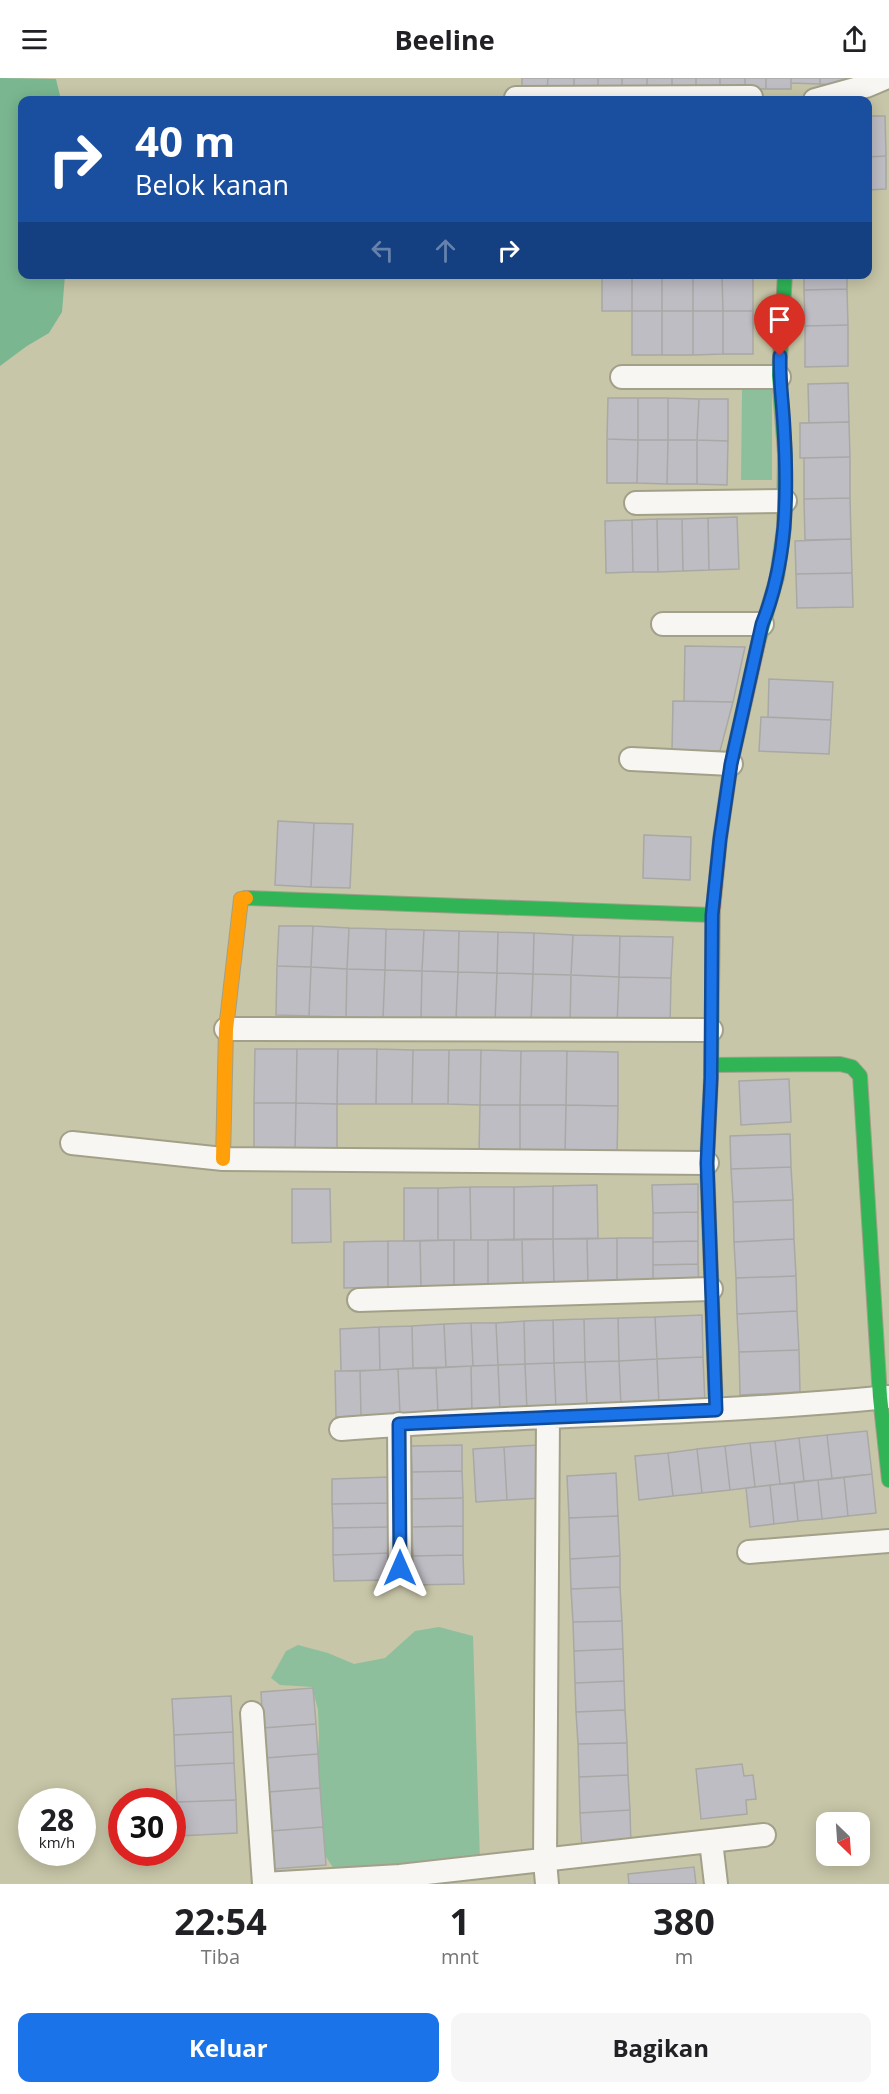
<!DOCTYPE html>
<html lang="id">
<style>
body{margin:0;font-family:"Open Sans",sans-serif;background:#f6f6f6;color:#202124;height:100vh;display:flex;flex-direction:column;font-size:22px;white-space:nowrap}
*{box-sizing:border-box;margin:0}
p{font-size:20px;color:#757577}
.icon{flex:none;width:33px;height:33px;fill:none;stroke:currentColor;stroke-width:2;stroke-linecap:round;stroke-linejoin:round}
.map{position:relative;height:1806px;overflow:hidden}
.drawer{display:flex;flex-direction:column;background:#fff;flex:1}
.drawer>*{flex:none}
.banner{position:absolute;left:18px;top:18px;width:854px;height:183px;border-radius:12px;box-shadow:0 3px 15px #0003;background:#1a4fa0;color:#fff;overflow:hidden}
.needle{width:39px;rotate:155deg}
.buttons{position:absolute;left:816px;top:1734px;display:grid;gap:12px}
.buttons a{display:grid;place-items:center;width:54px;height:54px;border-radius:12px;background:#fff;box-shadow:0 3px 15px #0003;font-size:30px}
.speed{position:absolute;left:18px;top:1710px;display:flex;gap:12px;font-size:30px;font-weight:700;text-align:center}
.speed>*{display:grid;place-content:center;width:78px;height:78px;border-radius:50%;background:#fff;box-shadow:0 3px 15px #0003;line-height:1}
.speed small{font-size:15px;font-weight:400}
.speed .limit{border:9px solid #d22;background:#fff;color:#111}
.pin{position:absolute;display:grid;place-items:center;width:51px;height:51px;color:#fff;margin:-62px -26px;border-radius:50% 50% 50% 0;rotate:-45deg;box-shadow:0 0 6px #0007}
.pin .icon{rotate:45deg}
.me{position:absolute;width:66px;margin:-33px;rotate:0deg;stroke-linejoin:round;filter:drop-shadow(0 0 4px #0008)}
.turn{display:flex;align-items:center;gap:21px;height:126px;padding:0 18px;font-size:27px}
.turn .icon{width:78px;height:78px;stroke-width:2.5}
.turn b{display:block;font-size:42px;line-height:51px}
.lanes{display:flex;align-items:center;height:57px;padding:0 18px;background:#0003;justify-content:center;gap:30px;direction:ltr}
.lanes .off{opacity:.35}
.eta{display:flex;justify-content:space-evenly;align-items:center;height:102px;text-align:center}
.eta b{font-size:36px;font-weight:700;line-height:42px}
.action{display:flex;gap:12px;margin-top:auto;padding:12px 18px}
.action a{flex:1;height:69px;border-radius:12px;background:#1a73e8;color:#fff;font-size:24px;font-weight:700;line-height:69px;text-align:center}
.action a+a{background:#f6f6f6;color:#202124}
header{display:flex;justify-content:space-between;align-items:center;height:78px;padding:0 18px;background:#fff;font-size:27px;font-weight:700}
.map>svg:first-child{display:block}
.green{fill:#8ebf9c}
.forest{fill:#7ab791}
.building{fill:#bfbdc4;stroke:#a9a8a4;stroke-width:1.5}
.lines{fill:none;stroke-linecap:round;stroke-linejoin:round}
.street-casing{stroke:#a2a088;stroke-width:26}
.fast-casing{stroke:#a2a088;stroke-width:16}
.slow-casing{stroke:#a2a088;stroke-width:16}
.jam-casing{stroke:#a2a088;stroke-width:16}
.street{stroke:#f7f6f2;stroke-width:22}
.fast{stroke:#30b455;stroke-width:14}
.slow{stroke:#ff9f0a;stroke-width:14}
.jam{stroke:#e5322d;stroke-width:14}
.route-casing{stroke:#114b97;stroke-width:15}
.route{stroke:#1a73e8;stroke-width:10}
</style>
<header><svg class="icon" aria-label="menu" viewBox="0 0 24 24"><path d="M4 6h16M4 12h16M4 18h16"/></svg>Beeline<svg class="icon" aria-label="share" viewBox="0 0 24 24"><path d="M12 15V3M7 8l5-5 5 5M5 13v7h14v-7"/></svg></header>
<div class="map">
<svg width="889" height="1806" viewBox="0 0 889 1806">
<rect width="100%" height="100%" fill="#c8c6a8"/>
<path class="green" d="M 742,312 L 772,312 L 772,402 L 741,402 Z
M 439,1549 L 473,1558 L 480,1783 L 334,1791 L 320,1770 L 314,1740 L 319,1658 L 318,1632 L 312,1609 L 280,1607 L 271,1600 L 286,1573 L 298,1567 L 328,1575 L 354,1586 L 385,1580 L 415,1553 Z"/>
<path class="forest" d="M 0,0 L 56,1 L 61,22 L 22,22 L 22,196 L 65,197 L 62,234 L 49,255 L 27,268 L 0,288 Z"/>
<path class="building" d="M 522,0 L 548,0 L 547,13 L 522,13 Z
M 548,0 L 574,0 L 574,13 L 547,13 Z
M 574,0 L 598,0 L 598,12 L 574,13 Z
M 598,0 L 622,0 L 622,12 L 598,12 Z
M 622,0 L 647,0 L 647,12 L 622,12 Z
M 647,0 L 672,0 L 672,12 L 647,12 Z
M 672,0 L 696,0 L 696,12 L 672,12 Z
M 696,0 L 720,0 L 720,11 L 696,12 Z
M 720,0 L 745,0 L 745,11 L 720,11 Z
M 745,0 L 766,0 L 766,11 L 745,11 Z
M 766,0 L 791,0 L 791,11 L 766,11 Z
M 791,0 L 820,0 L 820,6 L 791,5 Z
M 820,0 L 852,0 L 852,8 L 820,6 Z
M 867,38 L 885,38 L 886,78 L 867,79 Z
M 886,78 L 886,111 L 867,112 L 867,79 Z
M 602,196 L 632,196 L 632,233 L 602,233 Z
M 632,196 L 662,196 L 662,233 L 632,233 Z
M 662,196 L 693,196 L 693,233 L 662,233 Z
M 693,196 L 722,196 L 723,233 L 693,233 Z
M 722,196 L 753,196 L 753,233 L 723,233 Z
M 804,196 L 847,196 L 847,211 L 804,212 Z
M 847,211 L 848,247 L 805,248 L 804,212 Z
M 632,233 L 662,233 L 662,277 L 632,277 Z
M 662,233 L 693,233 L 693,277 L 662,277 Z
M 693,233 L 723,233 L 723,276 L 693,277 Z
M 723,233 L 753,233 L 753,276 L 723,276 Z
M 848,247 L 848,288 L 805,289 L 805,248 Z
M 848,305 L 849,344 L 809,345 L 808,306 Z
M 608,320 L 638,320 L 638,362 L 607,361 Z
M 638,320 L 668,320 L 668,362 L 638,362 Z
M 668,320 L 699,321 L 697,362 L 668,362 Z
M 699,321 L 728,321 L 728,363 L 697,362 Z
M 849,344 L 850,379 L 800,380 L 800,345 Z
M 607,361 L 638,362 L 637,405 L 607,405 Z
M 638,362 L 668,362 L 667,406 L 637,405 Z
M 668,362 L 697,362 L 697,406 L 667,406 Z
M 697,362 L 728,363 L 727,407 L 697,406 Z
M 850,379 L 850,420 L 804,421 L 804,380 Z
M 850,420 L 851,461 L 805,462 L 804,421 Z
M 737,439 L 739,491 L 709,492 L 708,440 Z
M 708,440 L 709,492 L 683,493 L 682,441 Z
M 657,441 L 682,441 L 683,493 L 658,494 Z
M 657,441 L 658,494 L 633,494 L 632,442 Z
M 632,442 L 633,494 L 606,495 L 605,443 Z
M 851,461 L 852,495 L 796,496 L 795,463 Z
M 852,495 L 853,529 L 797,530 L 796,496 Z
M 685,568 L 745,569 L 733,624 L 684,623 Z
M 769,601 L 833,604 L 831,642 L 768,639 Z
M 673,623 L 733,624 L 720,673 L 672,672 Z
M 761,639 L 831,642 L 829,676 L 759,673 Z
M 278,743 L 314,745 L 311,809 L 275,807 Z
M 314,745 L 353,746 L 350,810 L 311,809 Z
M 644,757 L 691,759 L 690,802 L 643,800 Z
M 279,848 L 313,848 L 311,889 L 277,888 Z
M 313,848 L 349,850 L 347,891 L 311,889 Z
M 349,850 L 386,851 L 385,892 L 347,891 Z
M 386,851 L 424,852 L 422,893 L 385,892 Z
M 424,852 L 459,853 L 458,894 L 422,893 Z
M 459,853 L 498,854 L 497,895 L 458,894 Z
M 498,854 L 534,855 L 533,896 L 497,895 Z
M 534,855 L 573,857 L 571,897 L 533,896 Z
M 573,857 L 620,858 L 619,899 L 571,897 Z
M 620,858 L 673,859 L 671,900 L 619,899 Z
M 277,888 L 311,889 L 309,938 L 276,937 Z
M 311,889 L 347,891 L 346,939 L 309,938 Z
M 347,891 L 385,892 L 383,940 L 346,939 Z
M 385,892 L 422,893 L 421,941 L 383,940 Z
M 422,893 L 458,894 L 456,942 L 421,941 Z
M 458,894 L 497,895 L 495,944 L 456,942 Z
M 497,895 L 533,896 L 531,945 L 495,944 Z
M 533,896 L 571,897 L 570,946 L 531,945 Z
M 571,897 L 619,899 L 617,947 L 570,946 Z
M 619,899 L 671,900 L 670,949 L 617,947 Z
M 255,971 L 297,971 L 296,1025 L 254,1025 Z
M 297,971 L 338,971 L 337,1026 L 296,1025 Z
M 338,971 L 377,971 L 376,1026 L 337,1026 Z
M 377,971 L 413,972 L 412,1026 L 376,1026 Z
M 413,972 L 449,972 L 448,1026 L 412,1026 Z
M 449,972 L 481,972 L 480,1027 L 448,1026 Z
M 481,972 L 521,973 L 520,1027 L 480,1027 Z
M 521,973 L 567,973 L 566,1027 L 520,1027 Z
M 567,973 L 618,974 L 618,1028 L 566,1027 Z
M 789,1001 L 791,1044 L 741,1047 L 739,1003 Z
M 254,1025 L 296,1025 L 295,1073 L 254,1073 Z
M 296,1025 L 337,1026 L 337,1074 L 295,1073 Z
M 480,1027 L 520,1027 L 520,1075 L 479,1075 Z
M 520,1027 L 566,1027 L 565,1075 L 520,1075 Z
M 566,1027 L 618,1028 L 617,1076 L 565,1075 Z
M 790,1056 L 791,1089 L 731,1091 L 730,1058 Z
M 791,1089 L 793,1122 L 733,1124 L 731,1091 Z
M 698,1106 L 698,1134 L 653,1135 L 652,1107 Z
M 597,1107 L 598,1160 L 553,1161 L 553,1108 Z
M 553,1108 L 553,1161 L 514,1162 L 514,1109 Z
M 470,1109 L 514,1109 L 514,1162 L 471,1162 Z
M 470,1109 L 471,1162 L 438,1162 L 438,1110 Z
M 404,1110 L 438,1110 L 438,1162 L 404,1163 Z
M 292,1111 L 330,1111 L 331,1164 L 292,1165 Z
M 793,1122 L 794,1161 L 734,1164 L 733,1124 Z
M 698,1134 L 698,1163 L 653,1164 L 653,1135 Z
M 617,1160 L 653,1160 L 653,1205 L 617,1206 Z
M 617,1160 L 617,1206 L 588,1206 L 587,1161 Z
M 522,1161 L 523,1207 L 488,1208 L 488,1162 Z
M 522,1161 L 553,1161 L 554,1207 L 523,1207 Z
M 553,1161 L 587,1161 L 588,1206 L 554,1207 Z
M 794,1161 L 796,1198 L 736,1200 L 734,1164 Z
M 454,1162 L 454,1208 L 421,1209 L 420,1163 Z
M 454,1162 L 488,1162 L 488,1208 L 454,1208 Z
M 388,1163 L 388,1209 L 344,1210 L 344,1164 Z
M 388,1163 L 420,1163 L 421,1209 L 388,1209 Z
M 698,1163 L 698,1186 L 653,1187 L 653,1164 Z
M 698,1186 L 699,1210 L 653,1211 L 653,1187 Z
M 796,1198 L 797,1233 L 737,1236 L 736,1200 Z
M 797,1233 L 799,1272 L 739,1274 L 737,1236 Z
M 702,1237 L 703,1279 L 657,1281 L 655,1239 Z
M 655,1239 L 657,1281 L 619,1283 L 618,1240 Z
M 618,1240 L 619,1283 L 585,1284 L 584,1241 Z
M 584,1241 L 585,1284 L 554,1285 L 553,1242 Z
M 553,1242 L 554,1285 L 525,1286 L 524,1243 Z
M 524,1243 L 525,1286 L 498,1287 L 496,1245 Z
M 471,1245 L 496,1245 L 498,1287 L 473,1288 Z
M 471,1245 L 473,1288 L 446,1289 L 444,1246 Z
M 444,1246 L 446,1289 L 413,1290 L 412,1248 Z
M 412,1248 L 413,1290 L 380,1292 L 379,1249 Z
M 379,1249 L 380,1292 L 341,1293 L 340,1251 Z
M 799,1272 L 800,1314 L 740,1317 L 739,1274 Z
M 703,1279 L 705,1326 L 659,1328 L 657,1281 Z
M 657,1281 L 659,1328 L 621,1329 L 619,1283 Z
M 619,1283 L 621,1328 L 587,1329 L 585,1284 Z
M 585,1284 L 587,1329 L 556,1331 L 554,1285 Z
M 554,1285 L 556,1331 L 527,1332 L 525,1286 Z
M 525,1286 L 527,1332 L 500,1333 L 498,1287 Z
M 498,1287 L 500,1333 L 472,1334 L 471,1288 Z
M 471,1288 L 472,1334 L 438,1335 L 436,1290 Z
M 436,1290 L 438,1335 L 400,1336 L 398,1291 Z
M 398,1291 L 400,1336 L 361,1338 L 360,1293 Z
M 335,1293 L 360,1293 L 361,1338 L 336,1339 Z
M 867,1353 L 872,1396 L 832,1401 L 827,1357 Z
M 827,1357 L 832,1401 L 804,1403 L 799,1360 Z
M 799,1360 L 804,1403 L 780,1406 L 775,1363 Z
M 775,1363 L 780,1406 L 755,1409 L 750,1365 Z
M 750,1365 L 755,1409 L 730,1412 L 725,1368 Z
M 462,1367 L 462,1393 L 412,1394 L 411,1368 Z
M 539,1367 L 542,1420 L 507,1422 L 504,1369 Z
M 725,1368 L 730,1412 L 702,1415 L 697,1371 Z
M 504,1369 L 507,1422 L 476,1424 L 473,1371 Z
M 697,1371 L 702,1415 L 673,1418 L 668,1375 Z
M 668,1375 L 673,1418 L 639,1422 L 635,1378 Z
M 462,1393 L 463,1420 L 412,1421 L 412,1394 Z
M 616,1395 L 618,1438 L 569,1440 L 567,1398 Z
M 872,1396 L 876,1435 L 848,1438 L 844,1399 Z
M 389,1399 L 389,1425 L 332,1426 L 332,1401 Z
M 844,1399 L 848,1438 L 822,1441 L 818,1402 Z
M 818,1402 L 822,1441 L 798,1443 L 794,1405 Z
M 794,1405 L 798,1443 L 774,1446 L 770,1407 Z
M 770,1407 L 774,1446 L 750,1449 L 746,1410 Z
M 463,1420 L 463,1448 L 412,1449 L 412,1421 Z
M 389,1425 L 390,1449 L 333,1450 L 332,1426 Z
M 618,1438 L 620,1478 L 570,1481 L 569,1440 Z
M 463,1448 L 463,1477 L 413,1478 L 412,1449 Z
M 390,1449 L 390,1475 L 333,1477 L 333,1450 Z
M 390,1475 L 391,1502 L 334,1503 L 333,1477 Z
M 463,1477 L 464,1506 L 413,1507 L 413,1478 Z
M 620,1478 L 620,1509 L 571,1511 L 570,1481 Z
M 620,1509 L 622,1543 L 573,1544 L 571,1511 Z
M 622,1543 L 623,1571 L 574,1573 L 573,1544 Z
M 623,1571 L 624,1603 L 575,1605 L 574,1573 Z
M 624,1603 L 625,1632 L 576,1634 L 575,1605 Z
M 313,1610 L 316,1646 L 263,1650 L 261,1614 Z
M 231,1618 L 233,1654 L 174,1657 L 172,1621 Z
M 625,1632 L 627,1665 L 578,1666 L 576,1634 Z
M 316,1646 L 318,1676 L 265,1680 L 263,1650 Z
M 233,1654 L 234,1685 L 175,1688 L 174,1657 Z
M 627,1665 L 628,1697 L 579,1699 L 578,1666 Z
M 318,1676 L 320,1710 L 268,1714 L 265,1680 Z
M 234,1685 L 236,1722 L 177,1724 L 175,1688 Z
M 742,1686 L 744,1698 L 753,1697 L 756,1721 L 746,1722 L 747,1736 L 701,1741 L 696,1691 Z
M 628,1697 L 630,1732 L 580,1735 L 579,1699 Z
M 320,1710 L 323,1749 L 271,1753 L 268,1714 Z
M 236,1722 L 237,1755 L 178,1758 L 177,1724 Z
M 630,1732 L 631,1770 L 582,1773 L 580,1735 Z
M 323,1749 L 326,1787 L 274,1791 L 271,1753 Z
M 694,1789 L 696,1806 L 629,1806 L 628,1796 Z"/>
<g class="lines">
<defs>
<path id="street" d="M 516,20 L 751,19
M 815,22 L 866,8 L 885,0
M 622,299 L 779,299
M 636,425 L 785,423
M 663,546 L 762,546
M 631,681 L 731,686
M 226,951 L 711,952
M 72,1065 L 223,1081 L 707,1085
M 359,1222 L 711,1211
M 399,1346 L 400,1490
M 341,1351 C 524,1336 707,1337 889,1319
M 749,1474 L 889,1463
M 252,1635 L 264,1806
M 711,1763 L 716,1806
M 264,1806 L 400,1798 L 764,1757
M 547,1806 L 545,1783 L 548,1340"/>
<path id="fast" d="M 759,561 L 777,499 L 784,450 L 785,376 L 779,297 L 785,196
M 246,820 L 712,837
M 713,832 L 711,1000 L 707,1085 L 716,1332
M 711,987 L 840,986 L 852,989 L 860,998 L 880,1319 L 889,1402"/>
<path id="slow" d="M 223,1081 L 226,951 L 241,821 L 246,820"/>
<path id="jam" d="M 713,832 L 720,761 L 731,686 L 759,561"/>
</defs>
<use href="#street" class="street-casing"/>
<use href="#fast" class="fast-casing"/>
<use href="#slow" class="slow-casing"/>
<use href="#jam" class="jam-casing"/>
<use href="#street" class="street"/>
<use href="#fast" class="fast"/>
<use href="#slow" class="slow"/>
<use href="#jam" class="jam"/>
</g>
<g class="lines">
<defs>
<path id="route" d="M 400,1490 L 399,1346 L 716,1332 L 707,1085 L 711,1000 L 712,837 L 720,761 L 731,686 L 762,546 C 787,485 788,416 784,351 C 783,326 779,302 780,278"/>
</defs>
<use href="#route" class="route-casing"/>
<use href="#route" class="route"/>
</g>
</svg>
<div class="buttons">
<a><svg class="needle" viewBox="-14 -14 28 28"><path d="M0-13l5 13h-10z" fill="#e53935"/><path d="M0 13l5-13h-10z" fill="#757577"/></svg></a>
</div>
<div class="speed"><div>28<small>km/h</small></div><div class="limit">30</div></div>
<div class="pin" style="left:780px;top:278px;background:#d93025"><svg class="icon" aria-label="arrive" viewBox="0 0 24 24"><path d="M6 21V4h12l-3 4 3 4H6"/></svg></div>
<svg class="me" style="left:400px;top:1490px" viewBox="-20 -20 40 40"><path d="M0-17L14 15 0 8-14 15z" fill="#1a73e8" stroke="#fff" stroke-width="4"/></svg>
<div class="banner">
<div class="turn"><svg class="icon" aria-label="right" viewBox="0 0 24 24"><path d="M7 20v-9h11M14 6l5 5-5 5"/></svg><div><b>40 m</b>Belok kanan</div></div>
<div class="lanes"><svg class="icon off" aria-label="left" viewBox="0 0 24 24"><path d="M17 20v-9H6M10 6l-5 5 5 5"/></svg><svg class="icon off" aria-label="ahead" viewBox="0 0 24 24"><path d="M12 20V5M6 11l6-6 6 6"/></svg><svg class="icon" aria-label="right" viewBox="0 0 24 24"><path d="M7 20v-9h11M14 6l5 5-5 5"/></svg></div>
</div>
</div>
<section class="drawer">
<div class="eta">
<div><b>22:54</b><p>Tiba</p></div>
<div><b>1</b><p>mnt</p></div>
<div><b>380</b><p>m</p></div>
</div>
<div class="action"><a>Keluar</a><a>Bagikan</a></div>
</section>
